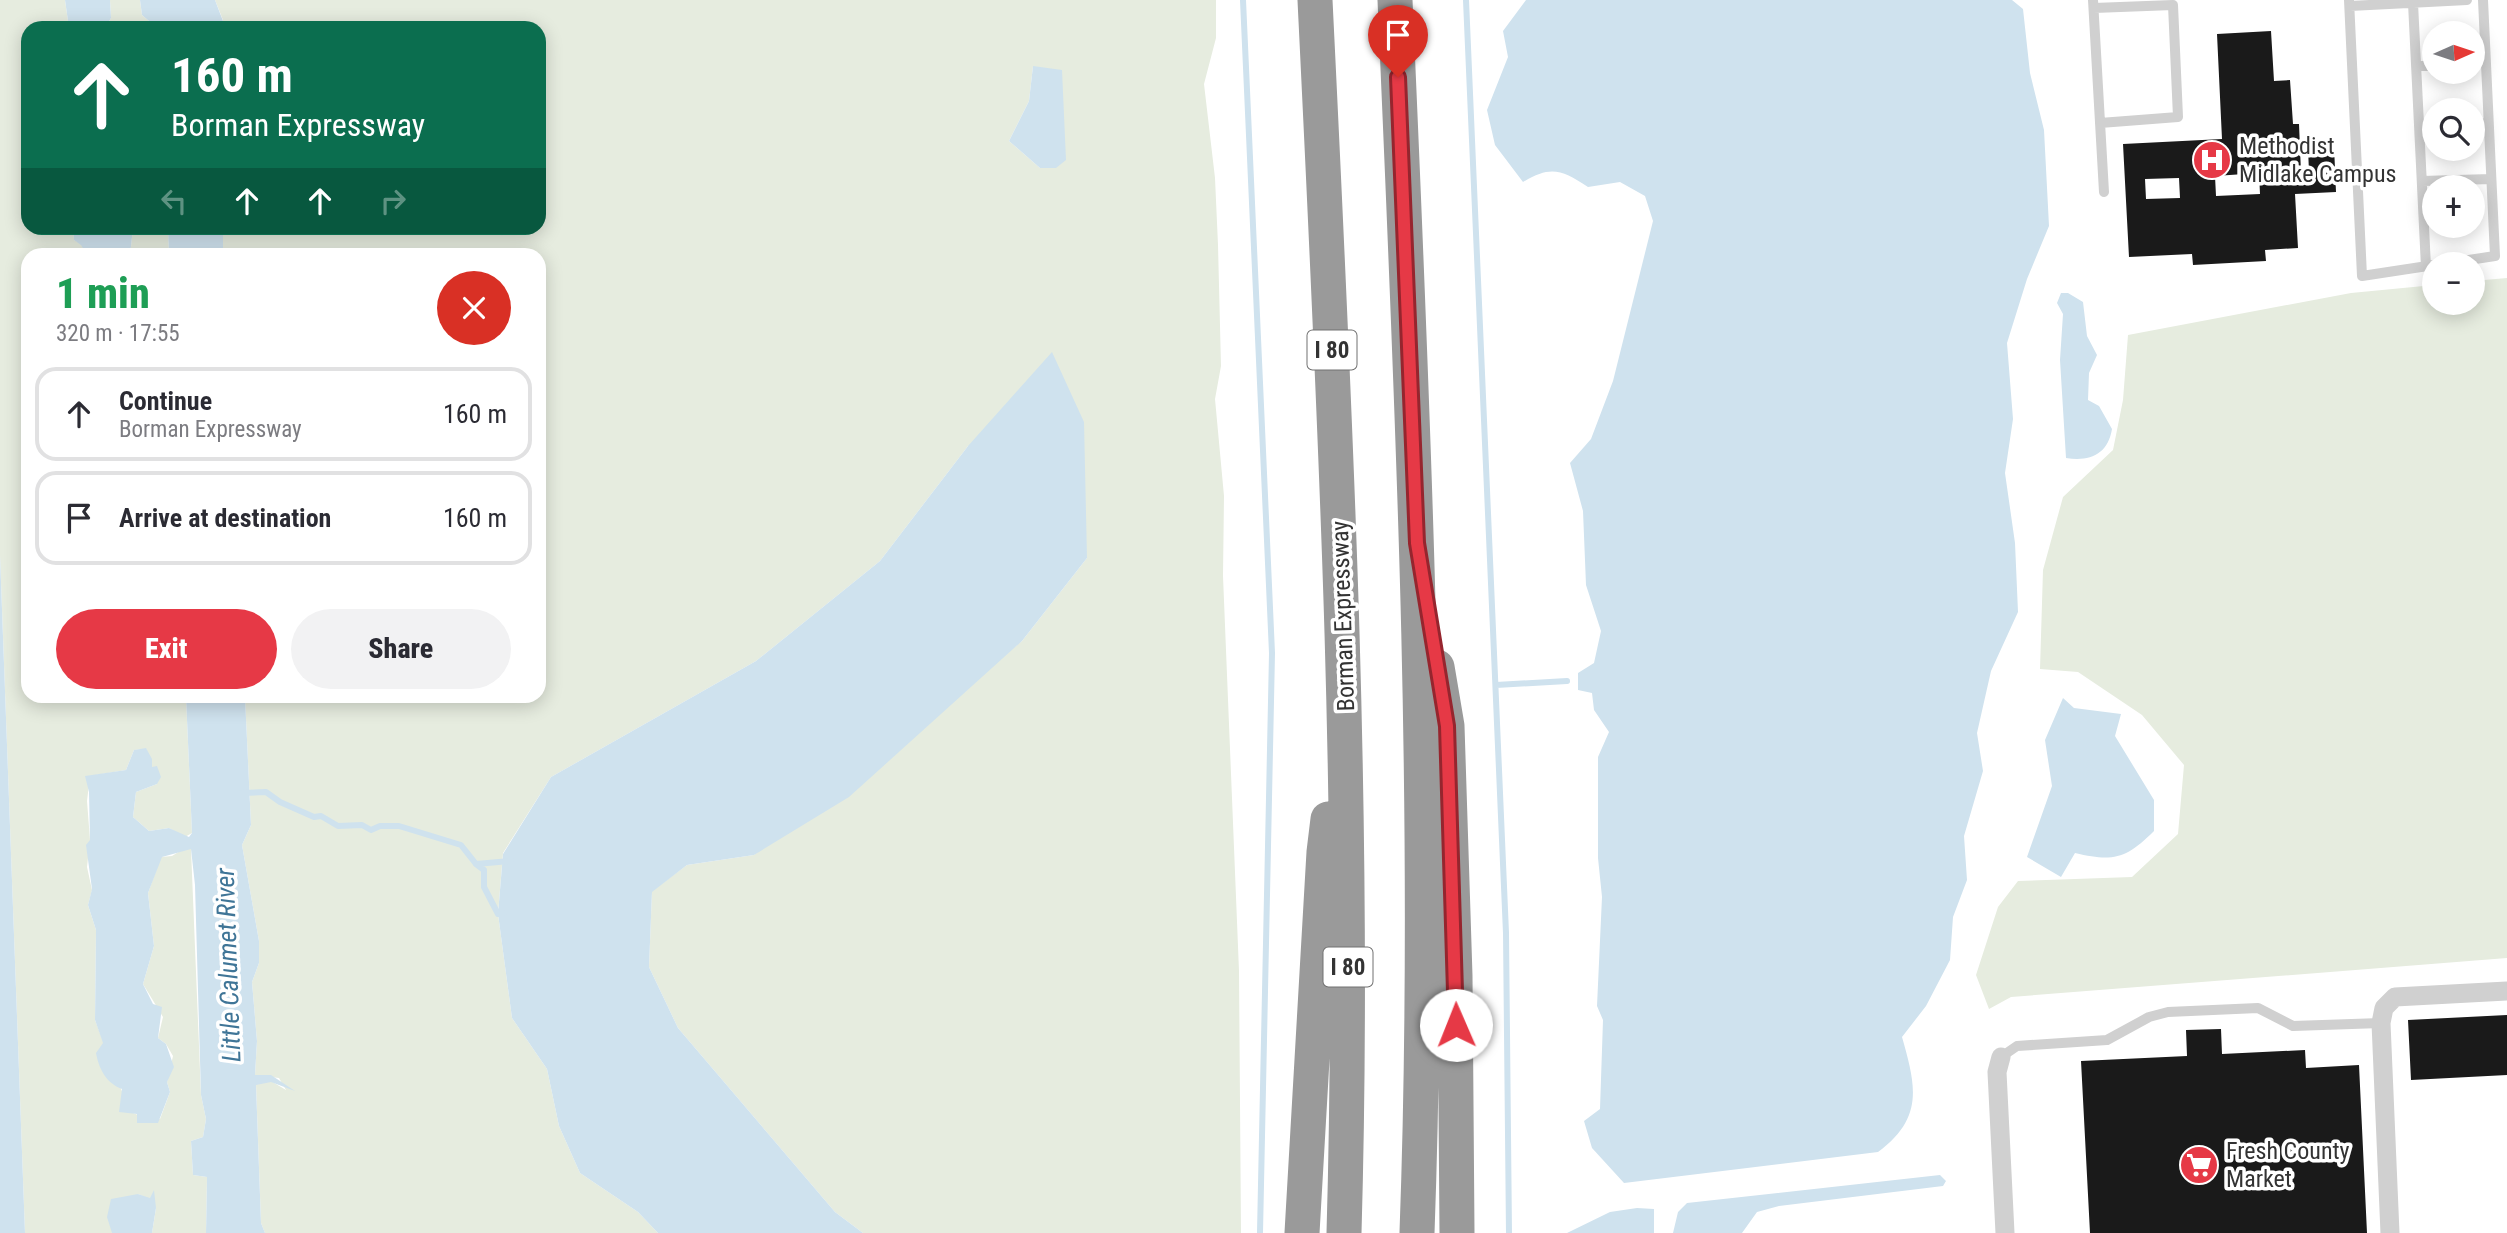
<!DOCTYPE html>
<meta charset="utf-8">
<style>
body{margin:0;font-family:"Roboto Condensed",sans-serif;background:#f2f2f3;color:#2b2b33;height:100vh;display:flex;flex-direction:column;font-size:26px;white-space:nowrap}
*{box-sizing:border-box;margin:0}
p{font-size:23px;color:#7c7c81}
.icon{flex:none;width:38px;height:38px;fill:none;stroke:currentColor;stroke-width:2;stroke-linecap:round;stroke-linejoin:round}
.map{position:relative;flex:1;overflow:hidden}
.side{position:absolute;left:21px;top:248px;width:525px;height:455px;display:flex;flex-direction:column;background:#fff;border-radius:21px;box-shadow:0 4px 18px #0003}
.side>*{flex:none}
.guide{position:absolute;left:21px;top:21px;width:525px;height:214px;border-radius:21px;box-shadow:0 4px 18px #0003;background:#0b6e4f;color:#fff;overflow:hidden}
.needle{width:46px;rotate:87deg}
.buttons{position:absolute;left:2422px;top:21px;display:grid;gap:14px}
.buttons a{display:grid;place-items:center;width:63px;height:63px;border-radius:50%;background:#fff;box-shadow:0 4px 18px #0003;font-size:35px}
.pin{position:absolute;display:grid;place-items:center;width:60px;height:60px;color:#fff;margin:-72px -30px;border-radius:50% 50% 50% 0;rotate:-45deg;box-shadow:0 0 7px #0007}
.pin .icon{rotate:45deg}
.me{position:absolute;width:77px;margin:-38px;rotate:359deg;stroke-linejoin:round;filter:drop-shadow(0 0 5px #0008)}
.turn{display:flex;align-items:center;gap:24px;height:147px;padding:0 35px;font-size:32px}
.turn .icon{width:91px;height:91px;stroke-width:2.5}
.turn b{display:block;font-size:49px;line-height:60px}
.lanes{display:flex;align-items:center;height:66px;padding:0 35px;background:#0003;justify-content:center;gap:35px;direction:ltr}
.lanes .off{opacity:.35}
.round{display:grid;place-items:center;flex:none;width:74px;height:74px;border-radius:37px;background:#f2f2f3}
.headline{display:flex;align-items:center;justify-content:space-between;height:119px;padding:0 35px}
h1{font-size:42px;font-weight:800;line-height:52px;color:#1e9e55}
.primary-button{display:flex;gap:14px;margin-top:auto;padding:14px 35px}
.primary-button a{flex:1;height:80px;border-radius:42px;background:#e63946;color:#fff;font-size:28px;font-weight:800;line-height:80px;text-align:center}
.primary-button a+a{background:#f2f2f3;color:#2b2b33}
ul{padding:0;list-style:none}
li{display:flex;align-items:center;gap:21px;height:94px;margin:0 14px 10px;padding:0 21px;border:4px solid #e1e1e2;border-radius:21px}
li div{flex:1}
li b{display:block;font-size:26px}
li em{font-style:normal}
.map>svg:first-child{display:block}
.green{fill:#e6ecdf;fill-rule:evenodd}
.water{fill:#cfe2ee}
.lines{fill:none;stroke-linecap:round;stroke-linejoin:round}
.stream{stroke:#cfe2ee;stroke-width:6}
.building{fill:#1a1a1a;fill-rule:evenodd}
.lane{stroke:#d0d0d0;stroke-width:10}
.street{stroke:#d0d0d0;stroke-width:19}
.highway{stroke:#9a9a9a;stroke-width:35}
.route-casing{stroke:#96252e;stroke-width:18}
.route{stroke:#e63946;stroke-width:12}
.labels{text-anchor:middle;stroke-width:7;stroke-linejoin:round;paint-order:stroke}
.shield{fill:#fff;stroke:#707070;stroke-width:2}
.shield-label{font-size:23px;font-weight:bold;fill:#333}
.poi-label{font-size:24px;fill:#333;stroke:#fff;text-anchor:start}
.street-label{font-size:24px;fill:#333;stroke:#fff}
.water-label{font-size:26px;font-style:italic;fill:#3f7597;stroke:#fff}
</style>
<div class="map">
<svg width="2507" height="1233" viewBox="0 0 2507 1233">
<rect width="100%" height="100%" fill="#fff"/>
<path class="green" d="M 0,0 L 65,0 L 69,28 L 28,28 L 28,228 L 73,228 L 74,240 L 81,244 L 87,255 L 28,256 L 28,696 L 186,697 L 192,833 L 185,837 L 169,828 L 149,831 L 133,817 L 136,792 L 157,784 L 146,749 L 134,750 L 126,770 L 90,776 L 87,801 L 90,840 L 87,867 L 92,890 L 88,905 L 96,930 L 95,1020 L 123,1094 L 133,1113 L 138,1115 L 137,1122 L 160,1119 L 170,1092 L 167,1082 L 173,1056 L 166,1044 L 158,1038 L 163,1017 L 143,984 L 154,946 L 148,893 L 161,857 L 172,856 L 185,848 L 191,849 L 201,1095 L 206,1119 L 203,1137 L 191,1141 L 193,1175 L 207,1177 L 206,1233 L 152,1233 L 156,1208 L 150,1199 L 138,1194 L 112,1233 L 25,1233 L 0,555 Z
M 110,0 L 140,0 L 142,15 L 157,28 L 105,28 L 111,18 Z
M 215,0 L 1216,0 L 1216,38 L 1204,84 L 1215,178 L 1218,245 L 1221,366 L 1215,399 L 1224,496 L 1223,576 L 1239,971 L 1241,1233 L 863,1233 L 835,1212 L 678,1028 L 649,967 L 652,891 L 687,865 L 754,855 L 1022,641 L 1087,558 L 968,446 L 880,561 L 756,661 L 551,777 L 503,853 L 498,914 L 512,1018 L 547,1069 L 559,1126 L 580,1173 L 638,1212 L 658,1233 L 265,1233 L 261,1223 L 256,1084 L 271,1081 L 286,1090 L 279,1078 L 255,1075 L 257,1041 L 252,982 L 259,963 L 259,941 L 242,845 L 251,825 L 245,697 L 539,696 L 539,256 L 223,255 L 223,228 L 539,228 L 539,28 L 222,28 L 223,20 ZM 1033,66 L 1040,168 L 1009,141 L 1029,101 Z
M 133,228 L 168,228 L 169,255 L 130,256 Z
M 2507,278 L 2507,958 L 2011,997 L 1989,1009 L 1976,975 L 1998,907 L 2018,881 L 2132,877 L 2178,834 L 2184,765 L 2142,715 L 2078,672 L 2040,669 L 2043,570 L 2063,497 L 2113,450 L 2123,400 L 2128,335 L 2351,293 L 2434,285 L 2434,303 L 2473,303 L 2473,281 Z"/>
<path class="water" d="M 65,0 L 110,0 L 111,18 L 105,28 L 69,28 Z
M 140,0 L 215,0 L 223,21 L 222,28 L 157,28 L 142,15 Z
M 1526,0 L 2012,0 L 2023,9 L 2030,73 L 2044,130 L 2049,226 L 2027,279 L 2007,343 L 2013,419 L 2005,473 L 2015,543 L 2018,612 L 1991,671 L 1977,733 L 1983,771 L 1964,836 L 1967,880 L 1953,917 L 1950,960 L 1926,1006 L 1902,1037 C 1916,1086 1924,1118 1878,1152 L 1624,1183 L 1592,1148 L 1584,1121 L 1600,1109 L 1603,1020 L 1597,1006 L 1602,897 L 1598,858 L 1598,757 L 1609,732 L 1594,710 L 1592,693 L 1578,690 L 1578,673 L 1594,663 L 1601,631 L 1586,585 L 1583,511 L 1570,463 L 1591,439 L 1613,381 L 1653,221 L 1645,196 L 1620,182 L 1588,187 C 1562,170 1551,165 1523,182 L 1495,145 L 1487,110 L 1508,57 L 1503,31 Z
M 1033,66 L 1062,70 L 1066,160 L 1056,168 L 1040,168 L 1009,141 L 1029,101 Z
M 73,228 L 133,228 L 130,255 L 87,255 L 81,245 L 74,240 Z
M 168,228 L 223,228 L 223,255 L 169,255 Z
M 2061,293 L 2068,293 L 2083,302 L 2087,336 L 2097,355 L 2089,373 L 2088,400 L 2099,406 L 2112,429 C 2108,454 2090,462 2066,458 L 2060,360 L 2063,314 L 2057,303 Z
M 1052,352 L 1084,422 L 1087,558 L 1022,641 L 849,797 L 754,855 L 687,865 L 652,892 L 649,967 L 678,1028 L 835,1212 L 863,1233 L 658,1233 L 638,1212 L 580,1173 L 559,1126 L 547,1069 L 512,1018 L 498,914 L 503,854 L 551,777 L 756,661 L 880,561 L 968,446 Z
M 0,555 L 25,1233 L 0,1233 Z
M 186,697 L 245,697 L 251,825 L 242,845 L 259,941 L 259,963 L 252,982 L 257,1041 L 255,1075 L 271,1075 L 295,1091 L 271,1082 L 256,1085 L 261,1223 L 265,1233 L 206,1233 L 207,1177 L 193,1175 L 191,1141 L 203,1137 L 206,1119 L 201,1095 L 195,885 L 191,849 L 162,857 L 148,893 L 154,946 L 143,984 L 153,1004 L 162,1007 L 158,1038 L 166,1044 L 174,1067 L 167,1082 L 170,1092 L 158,1123 L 137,1123 L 137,1114 L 119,1112 L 122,1089 C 106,1083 99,1069 96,1053 L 103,1043 L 95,1020 L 96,930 L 88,905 L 92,889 L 86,845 L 90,840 L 89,792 L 85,776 L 126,770 L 134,750 L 146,748 L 152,759 L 152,767 L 157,766 L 161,777 L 157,784 L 136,792 L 133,817 L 149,831 L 169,828 L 189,837 L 192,833 Z
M 2063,698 L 2074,708 L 2121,714 L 2115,736 L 2154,800 L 2154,831 C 2126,859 2113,862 2075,853 L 2061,877 L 2027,857 L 2052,786 L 2045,740 Z
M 1940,1175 L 1946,1181 L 1943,1186 L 1779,1206 L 1757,1212 L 1742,1233 L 1673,1233 L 1678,1212 L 1687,1203 Z
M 154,1190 L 156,1208 L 152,1233 L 112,1233 L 107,1217 L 111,1199 L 138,1194 L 150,1198 Z
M 1637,1208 L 1654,1209 L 1654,1233 L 1567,1233 L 1610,1212 Z"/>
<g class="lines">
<path class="stream" d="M 1243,0 L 1272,653 L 1260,1233
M 1466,0 L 1506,933 L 1509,1233
M 499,228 L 502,232
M 1496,685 L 1567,681
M 242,793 L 266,792 L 280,802 L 314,817 L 321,816 L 338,826 L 362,825 L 371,830 L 380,826 L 399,826 L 461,845 L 476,864 L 511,861
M 476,864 L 484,870 L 484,887 L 498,914 L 504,913"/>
</g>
<path class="building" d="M 2271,31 L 2274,81 L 2290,80 L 2293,124 L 2299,124 L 2301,173 L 2309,173 L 2308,147 L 2334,146 L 2336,192 L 2295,194 L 2298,248 L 2265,250 L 2266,261 L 2193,265 L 2192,254 L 2129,257 L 2123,144 L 2222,139 L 2217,34 ZM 2259,173 L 2260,194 L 2216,196 L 2215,176 ZM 2179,178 L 2180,198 L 2146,199 L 2145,179 Z
M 2507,1015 L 2507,1075 L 2411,1080 L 2408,1020 Z
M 2221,1029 L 2222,1054 L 2305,1050 L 2306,1068 L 2359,1065 L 2367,1233 L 2090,1233 L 2081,1061 L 2187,1056 L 2186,1030 Z"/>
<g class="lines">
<path class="lane" d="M 2093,0 L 2104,192
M 2349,0 L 2362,276 L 2434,265
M 2413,3 L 2426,267
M 2350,6 L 2467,0
M 2094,8 L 2173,5 L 2178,117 L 2100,123
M 2416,66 L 2434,66
M 2473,124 L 2488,123
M 2419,125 L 2434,124
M 2422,181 L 2491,179
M 2442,264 L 2495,256 L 2483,0
M 2001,1057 L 2017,1046 L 2107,1040 L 2149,1017 L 2168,1012 L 2258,1008 L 2293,1026 L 2381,1023"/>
<path class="street" d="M 2001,1057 L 1997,1072 L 2005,1233
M 2390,1233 L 2381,1023 L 2384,1008 L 2395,997 L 2507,991"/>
<path class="highway" d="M 1315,0 C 1335,411 1356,821 1344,1233
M 1395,0 C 1413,411 1432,822 1417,1233
M 1437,667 L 1447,726 L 1455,976 L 1457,1233
M 1302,1233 L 1324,852 L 1328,819"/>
</g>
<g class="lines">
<defs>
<path id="route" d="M 1398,77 L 1417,543 L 1447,726 L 1456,1025"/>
</defs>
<use href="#route" class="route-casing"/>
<use href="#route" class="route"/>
</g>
<defs>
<symbol id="hospital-disc" viewBox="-11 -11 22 22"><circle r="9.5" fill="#e63946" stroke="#fff"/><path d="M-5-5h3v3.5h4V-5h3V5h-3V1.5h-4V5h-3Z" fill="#fff"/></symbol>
<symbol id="supermarket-disc" viewBox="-11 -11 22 22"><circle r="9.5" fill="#e63946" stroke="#fff"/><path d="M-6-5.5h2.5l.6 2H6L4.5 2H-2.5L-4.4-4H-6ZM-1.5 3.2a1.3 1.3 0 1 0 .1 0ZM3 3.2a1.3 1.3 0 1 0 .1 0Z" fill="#fff"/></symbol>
</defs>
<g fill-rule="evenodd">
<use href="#hospital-disc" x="2190" y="138" width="44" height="44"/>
<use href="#supermarket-disc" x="2177" y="1143" width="44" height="44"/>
</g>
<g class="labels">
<g class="shield">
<rect x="1307.5" y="330.5" width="49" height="39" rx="5"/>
<rect x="1323.5" y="947.5" width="49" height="39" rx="5"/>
</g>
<g class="shield-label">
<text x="1332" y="358">I 80</text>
<text x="1348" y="975">I 80</text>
</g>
<g class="poi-label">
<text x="2239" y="154">Methodist<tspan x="2239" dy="28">Midlake Campus</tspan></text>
<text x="2226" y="1159">Fresh County<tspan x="2226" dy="28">Market</tspan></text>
</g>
<g class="street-label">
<text transform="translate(1343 616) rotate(-92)" y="8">Borman Expressway</text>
</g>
<g class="water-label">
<text transform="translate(228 965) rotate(-92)" y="9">Little Calumet River</text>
</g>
</g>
</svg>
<div class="buttons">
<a><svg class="needle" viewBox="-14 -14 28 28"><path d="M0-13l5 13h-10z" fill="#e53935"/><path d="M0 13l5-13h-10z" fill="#7c7c81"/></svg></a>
<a><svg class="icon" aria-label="search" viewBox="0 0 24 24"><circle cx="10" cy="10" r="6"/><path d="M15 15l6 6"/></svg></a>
<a>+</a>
<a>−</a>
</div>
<div class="pin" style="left:1398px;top:77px;background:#d93025"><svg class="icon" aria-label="arrive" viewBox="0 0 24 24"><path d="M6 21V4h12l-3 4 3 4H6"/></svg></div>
<svg class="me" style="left:1456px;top:1025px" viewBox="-20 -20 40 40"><circle r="19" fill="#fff"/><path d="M0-13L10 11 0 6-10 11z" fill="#e63946"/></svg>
<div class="guide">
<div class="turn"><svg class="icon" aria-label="ahead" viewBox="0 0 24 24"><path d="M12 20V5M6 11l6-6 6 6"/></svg><div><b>160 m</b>Borman Expressway</div></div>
<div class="lanes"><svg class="icon off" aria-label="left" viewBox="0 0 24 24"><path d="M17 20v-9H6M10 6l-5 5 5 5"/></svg><svg class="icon" aria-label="ahead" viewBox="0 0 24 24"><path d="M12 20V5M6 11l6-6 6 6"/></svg><svg class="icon" aria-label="ahead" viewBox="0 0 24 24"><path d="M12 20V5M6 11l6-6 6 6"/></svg><svg class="icon off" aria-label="right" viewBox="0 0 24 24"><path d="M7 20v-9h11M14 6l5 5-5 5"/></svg></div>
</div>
<section class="side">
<div class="headline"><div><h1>1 min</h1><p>320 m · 17:55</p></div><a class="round" style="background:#d93025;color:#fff"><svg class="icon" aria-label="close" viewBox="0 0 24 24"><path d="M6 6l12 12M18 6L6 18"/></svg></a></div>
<ul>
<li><svg class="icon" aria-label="ahead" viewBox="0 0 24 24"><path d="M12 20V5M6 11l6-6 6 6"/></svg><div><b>Continue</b><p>Borman Expressway</p></div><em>160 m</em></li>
<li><svg class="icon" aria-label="arrive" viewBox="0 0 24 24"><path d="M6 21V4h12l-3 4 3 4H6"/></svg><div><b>Arrive at destination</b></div><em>160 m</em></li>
</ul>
<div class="primary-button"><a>Exit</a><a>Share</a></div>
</section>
</div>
